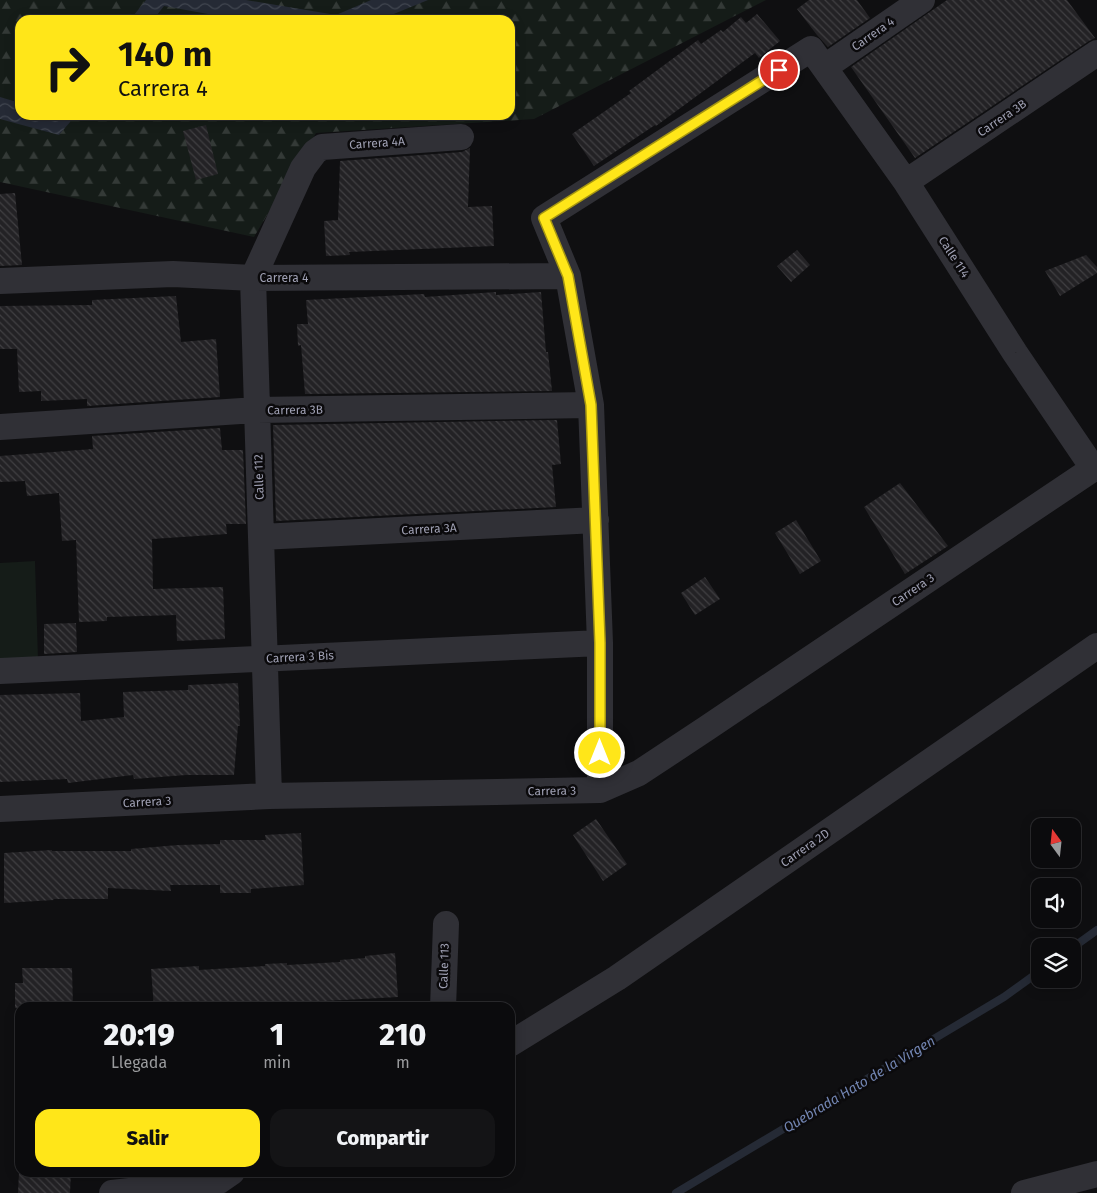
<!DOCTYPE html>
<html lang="es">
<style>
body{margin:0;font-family:"Fira Sans",sans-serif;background:#141416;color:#f1f3f6;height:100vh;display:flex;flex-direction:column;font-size:19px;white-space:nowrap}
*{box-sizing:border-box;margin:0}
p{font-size:16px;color:#9a9b9d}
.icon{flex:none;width:28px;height:28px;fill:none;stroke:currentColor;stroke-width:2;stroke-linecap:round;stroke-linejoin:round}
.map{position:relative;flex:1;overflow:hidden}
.details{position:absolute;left:15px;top:1002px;width:500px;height:175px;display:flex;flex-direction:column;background:#0b0b0d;border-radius:15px;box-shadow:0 2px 12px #0003,0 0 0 1px #2b2b2e}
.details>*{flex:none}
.top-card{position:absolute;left:15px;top:15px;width:500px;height:105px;border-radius:15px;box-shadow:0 2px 12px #0003,0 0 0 1px #2b2b2e;background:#ffe619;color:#111;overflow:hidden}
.needle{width:32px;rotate:345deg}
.tools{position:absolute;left:1031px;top:818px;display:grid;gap:10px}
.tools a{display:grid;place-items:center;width:50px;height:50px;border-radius:10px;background:#0b0b0d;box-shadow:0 2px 12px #0003,0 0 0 1px #2b2b2e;font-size:25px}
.pin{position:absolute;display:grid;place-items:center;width:42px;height:42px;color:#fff;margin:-21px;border:2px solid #fff;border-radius:50%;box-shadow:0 1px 5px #0007}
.me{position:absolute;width:55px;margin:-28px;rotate:0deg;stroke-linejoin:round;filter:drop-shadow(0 0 4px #0008)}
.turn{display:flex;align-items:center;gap:18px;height:105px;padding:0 20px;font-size:22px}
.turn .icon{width:65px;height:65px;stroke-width:2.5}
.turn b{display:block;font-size:35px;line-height:42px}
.eta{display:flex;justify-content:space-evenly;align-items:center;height:85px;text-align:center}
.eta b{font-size:30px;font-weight:800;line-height:35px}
.primary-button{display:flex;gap:10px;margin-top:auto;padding:10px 20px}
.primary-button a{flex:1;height:58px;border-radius:15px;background:#ffe619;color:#111;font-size:20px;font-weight:800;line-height:58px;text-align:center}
.primary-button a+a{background:#141416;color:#f1f3f6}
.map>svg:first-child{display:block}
.forest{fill:url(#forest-firs);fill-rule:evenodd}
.park{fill:#151c18}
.water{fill:url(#water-waves)}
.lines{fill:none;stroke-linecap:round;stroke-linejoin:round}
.stream{stroke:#252a35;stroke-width:8}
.building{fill:url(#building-back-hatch)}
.minor{stroke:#303036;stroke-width:26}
.route-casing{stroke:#a69610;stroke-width:12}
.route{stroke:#ffe619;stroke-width:9}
.labels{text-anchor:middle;stroke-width:5;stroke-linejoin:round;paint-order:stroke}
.street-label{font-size:12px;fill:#9fa0b3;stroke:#0b0a0c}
.water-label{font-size:14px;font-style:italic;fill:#7285b2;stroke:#0b0a0c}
</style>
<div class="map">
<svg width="1097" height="1193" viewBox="0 0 1097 1193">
<defs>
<pattern id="forest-firs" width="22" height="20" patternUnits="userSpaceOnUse" patternTransform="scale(1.25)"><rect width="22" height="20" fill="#151c18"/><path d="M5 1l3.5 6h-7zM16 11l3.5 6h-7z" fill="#343a37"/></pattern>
<pattern id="water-waves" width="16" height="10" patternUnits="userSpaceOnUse" patternTransform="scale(1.25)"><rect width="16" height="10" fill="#252a35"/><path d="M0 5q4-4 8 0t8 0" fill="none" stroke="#414650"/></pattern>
<pattern id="building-back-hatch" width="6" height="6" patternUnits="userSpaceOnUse" patternTransform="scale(1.25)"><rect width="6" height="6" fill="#232225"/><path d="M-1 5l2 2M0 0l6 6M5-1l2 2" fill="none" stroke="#403f42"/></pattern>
</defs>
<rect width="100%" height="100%" fill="#0f0f11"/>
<path class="forest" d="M 0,0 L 766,0 L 534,119 L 316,133 L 254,237 L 0,182 ZM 20,20 L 510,20 L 510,115 L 20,115 Z"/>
<path class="park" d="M 35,561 L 38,659 L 0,661 L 0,563 Z"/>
<path class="water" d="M 146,0 L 246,0 L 336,15 L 371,0 L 428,0 L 379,20 L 241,20 L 164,6 L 153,20 L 130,20 Z
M 0,97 L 20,103 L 20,115 L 76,115 L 59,135 L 0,119 Z"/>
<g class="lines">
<path class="stream" d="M 1072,948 L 1097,930
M 676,1193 L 1004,997 L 1040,971"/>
</g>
<path class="building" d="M 809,0 L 857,0 L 870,18 L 828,47 L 817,35 L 797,9 Z
M 947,0 L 1067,0 L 1095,38 L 1089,41 L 915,158 L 851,67 Z
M 757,14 L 780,41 L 759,58 L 755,53 L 656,126 L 655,125 L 594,166 L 572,134 L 631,93 L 629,91 L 698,40 L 701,44 L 721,30 L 723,32 L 741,17 L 746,23 Z
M 206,125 L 218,174 L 196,180 L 183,131 Z
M 470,148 L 468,207 L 492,206 L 494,246 L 349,252 L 350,255 L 326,256 L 324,221 L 338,220 L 340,161 L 462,152 Z
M 15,193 L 22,265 L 0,266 L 0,194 Z
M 797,250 L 810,265 L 791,282 L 777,266 Z
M 1086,255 L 1097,267 L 1097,273 L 1060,296 L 1045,271 Z
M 496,292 L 496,295 L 541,292 L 546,352 L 548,352 L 552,391 L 305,394 L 301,345 L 298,346 L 297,324 L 308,324 L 306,300 L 424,294 L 425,297 Z
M 176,296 L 181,342 L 216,339 L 220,397 L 87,406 L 87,399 L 41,401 L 41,391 L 19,392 L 17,349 L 0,349 L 0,306 L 92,305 L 92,300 Z
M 557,420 L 561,464 L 552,465 L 556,507 L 276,521 L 273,425 Z
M 220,428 L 222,450 L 243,450 L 246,524 L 226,524 L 227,534 L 152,539 L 153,589 L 223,587 L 225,639 L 177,641 L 176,615 L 107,617 L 107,621 L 79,622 L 76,540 L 62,541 L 59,493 L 27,496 L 25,481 L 0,482 L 0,456 L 93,449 L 92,436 Z
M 900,483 L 948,546 L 905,574 L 864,507 Z
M 796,520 L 821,561 L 800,574 L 775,533 Z
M 705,577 L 720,599 L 695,615 L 681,593 Z
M 76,623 L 77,652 L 44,654 L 44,624 Z
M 238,683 L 240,726 L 238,726 L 234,775 L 186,775 L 134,779 L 133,775 L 68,783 L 67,779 L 0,782 L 0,695 L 80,693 L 81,721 L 124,717 L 123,692 L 188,690 L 188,685 Z
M 596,819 L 627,864 L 603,881 L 573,835 Z
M 301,833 L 304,885 L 251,889 L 251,893 L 220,893 L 220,885 L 170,885 L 171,891 L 108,888 L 108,899 L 53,899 L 54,900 L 4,903 L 4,853 L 52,850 L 52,851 L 131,851 L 131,849 L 178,845 L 220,844 L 220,840 L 266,840 L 265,835 Z
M 395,953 L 398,997 L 289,1003 L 289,1008 L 234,1008 L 234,1004 L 226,1005 L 226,1004 L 182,1006 L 182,1008 L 154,1008 L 151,969 L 199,966 L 199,970 L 265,966 L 265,964 L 287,963 L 287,965 L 340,962 L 340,960 L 365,958 L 365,956 Z
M 22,968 L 72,968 L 73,1008 L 15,1008 L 15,983 L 23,983 Z
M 19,1172 L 71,1172 L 70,1193 L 18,1193 Z"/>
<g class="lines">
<path class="minor" d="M 825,67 L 922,0
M 906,182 L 1097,53
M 0,281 L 173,274 L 253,278 L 568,276
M 0,427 L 257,410 L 591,405
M 261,537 L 596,520
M 0,671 L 600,643
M 600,790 L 600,643 L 591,405 L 568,276 L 544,218 L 811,49 L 906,182 L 1015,353 L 1093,468
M 269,796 L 253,278 L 303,168 L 315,152 L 322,147 L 461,137
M 0,809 L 269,796 L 600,790 L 639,773 L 707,728 L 1097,466
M 443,1008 L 446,924
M 510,1044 L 617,978 L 1097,646
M 112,1193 L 219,1181 L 232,1172
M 1024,1193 L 1097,1174"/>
</g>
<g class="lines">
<defs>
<path id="route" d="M 600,753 L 600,643 L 591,405 L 568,276 L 544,218 L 779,70"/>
</defs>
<use href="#route" class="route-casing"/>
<use href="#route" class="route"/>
</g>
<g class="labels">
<g class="street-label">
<text transform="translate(873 34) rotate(-35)" y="4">Carrera 4</text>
<text transform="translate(1002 118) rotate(-34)" y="4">Carrera 3B</text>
<text transform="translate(377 143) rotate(-4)" y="4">Carrera 4A</text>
<text transform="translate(954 257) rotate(57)" y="4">Calle 114</text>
<text x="284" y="282">Carrera 4</text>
<text transform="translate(295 410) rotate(-1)" y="4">Carrera 3B</text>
<text transform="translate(259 477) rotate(-92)" y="4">Calle 112</text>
<text transform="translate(429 529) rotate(-3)" y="4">Carrera 3A</text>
<text transform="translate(913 590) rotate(-34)" y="4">Carrera 3</text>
<text transform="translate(300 657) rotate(-3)" y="4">Carrera 3 Bis</text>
<text transform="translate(552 791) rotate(-1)" y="4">Carrera 3</text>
<text transform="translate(147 802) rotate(-3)" y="4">Carrera 3</text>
<text transform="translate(805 848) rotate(-35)" y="4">Carrera 2D</text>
<text transform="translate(444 966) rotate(-88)" y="4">Calle 113</text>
</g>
<g class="water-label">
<text transform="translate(859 1084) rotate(-31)" y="5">Quebrada Hato de la Virgen</text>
</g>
</g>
</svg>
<div class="tools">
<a><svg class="needle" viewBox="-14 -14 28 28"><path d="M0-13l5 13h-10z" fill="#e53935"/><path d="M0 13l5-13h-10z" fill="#9a9b9d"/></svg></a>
<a><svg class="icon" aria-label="sound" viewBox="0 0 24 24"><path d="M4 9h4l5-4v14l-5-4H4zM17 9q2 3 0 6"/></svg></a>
<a><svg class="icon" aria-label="layers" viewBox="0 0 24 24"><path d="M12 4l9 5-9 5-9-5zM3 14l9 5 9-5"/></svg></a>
</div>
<div class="pin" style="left:779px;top:70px;background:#d93025"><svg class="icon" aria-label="arrive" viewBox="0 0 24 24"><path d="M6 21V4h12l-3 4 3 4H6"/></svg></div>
<svg class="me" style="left:600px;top:753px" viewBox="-20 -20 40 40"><circle r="17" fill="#ffe619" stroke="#fff" stroke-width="3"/><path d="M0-11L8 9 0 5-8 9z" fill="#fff"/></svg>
<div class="top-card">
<div class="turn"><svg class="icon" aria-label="right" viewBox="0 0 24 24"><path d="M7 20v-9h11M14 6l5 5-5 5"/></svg><div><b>140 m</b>Carrera 4</div></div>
</div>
<section class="details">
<div class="eta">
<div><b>20:19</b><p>Llegada</p></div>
<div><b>1</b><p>min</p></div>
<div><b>210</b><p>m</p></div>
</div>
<div class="primary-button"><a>Salir</a><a>Compartir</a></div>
</section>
</div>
